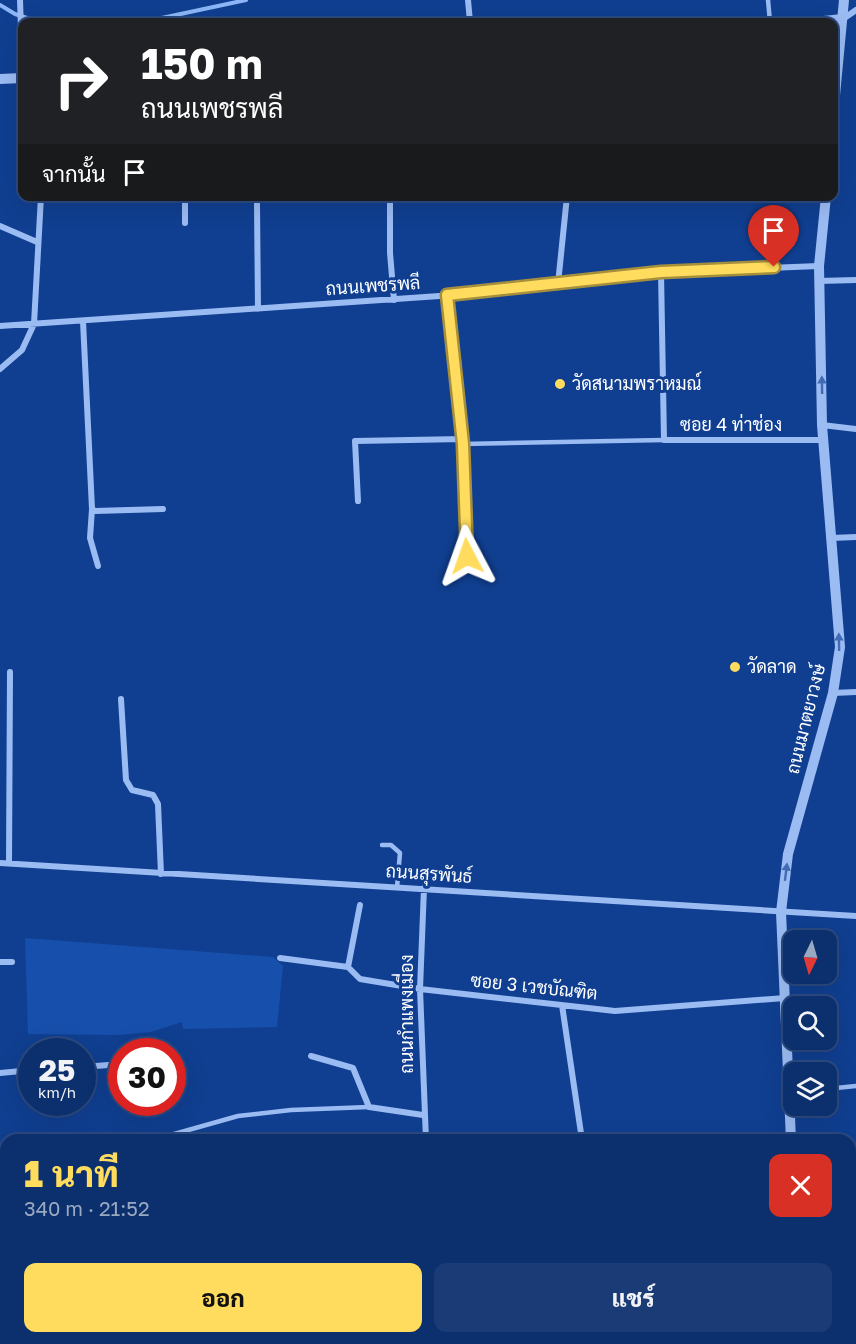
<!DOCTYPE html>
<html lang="th">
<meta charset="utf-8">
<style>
body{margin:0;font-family:"Golos Text",Sarabun,sans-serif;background:#1a3b75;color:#f1f3f6;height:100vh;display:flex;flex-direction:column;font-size:22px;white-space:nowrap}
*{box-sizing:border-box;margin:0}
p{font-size:20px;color:#9aa9c2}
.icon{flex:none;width:33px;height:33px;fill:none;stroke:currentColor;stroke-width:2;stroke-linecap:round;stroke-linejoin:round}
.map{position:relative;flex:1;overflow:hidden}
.panel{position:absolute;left:0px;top:1134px;width:856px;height:210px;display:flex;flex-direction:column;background:#0c2f6d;border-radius:18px 18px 0 0;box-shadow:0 6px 24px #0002,0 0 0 2px #2c4a80}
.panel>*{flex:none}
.guide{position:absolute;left:18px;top:18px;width:820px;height:183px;border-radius:12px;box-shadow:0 6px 24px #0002,0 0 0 2px #2c4a80;background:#202124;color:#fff;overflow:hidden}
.needle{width:39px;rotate:185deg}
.buttons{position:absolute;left:783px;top:930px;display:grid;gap:12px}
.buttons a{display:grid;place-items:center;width:54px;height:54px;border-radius:12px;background:#0c2f6d;box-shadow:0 6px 24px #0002,0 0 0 2px #2c4a80;font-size:30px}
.speed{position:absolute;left:18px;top:1038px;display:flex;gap:12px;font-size:30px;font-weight:700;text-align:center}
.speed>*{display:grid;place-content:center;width:78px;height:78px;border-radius:50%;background:#0c2f6d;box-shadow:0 6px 24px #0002,0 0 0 2px #2c4a80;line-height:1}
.speed small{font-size:15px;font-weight:400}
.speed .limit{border:9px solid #d22;background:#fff;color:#111}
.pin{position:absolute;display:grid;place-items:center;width:51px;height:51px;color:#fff;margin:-62px -26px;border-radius:50% 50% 50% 0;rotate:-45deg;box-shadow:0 0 6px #0007}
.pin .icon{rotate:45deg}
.me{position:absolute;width:66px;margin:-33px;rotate:356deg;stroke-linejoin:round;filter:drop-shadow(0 0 4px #0008)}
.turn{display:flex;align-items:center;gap:21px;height:126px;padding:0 24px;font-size:27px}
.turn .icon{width:78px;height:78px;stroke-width:2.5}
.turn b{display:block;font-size:42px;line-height:51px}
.then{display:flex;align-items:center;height:57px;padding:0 24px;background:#0003;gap:12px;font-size:22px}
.round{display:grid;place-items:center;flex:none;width:63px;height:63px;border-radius:12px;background:#1a3b75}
.summary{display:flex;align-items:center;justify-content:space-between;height:102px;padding:0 24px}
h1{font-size:36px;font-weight:800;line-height:45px;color:#ffdc5d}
.button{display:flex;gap:12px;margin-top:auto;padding:12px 24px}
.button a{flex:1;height:69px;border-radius:12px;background:#ffdc5d;color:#111;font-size:24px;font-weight:800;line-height:69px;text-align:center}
.button a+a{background:#1a3b75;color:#f1f3f6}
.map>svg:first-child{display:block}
.green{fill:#174fac}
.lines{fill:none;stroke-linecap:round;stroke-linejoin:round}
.stream{stroke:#8cb6f7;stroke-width:4}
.service{stroke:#9bbcf3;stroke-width:4.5}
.minor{stroke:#9bbcf3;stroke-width:6}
.tertiary{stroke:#9bbcf3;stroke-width:10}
.oneway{fill:#416bb3}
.route-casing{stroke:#a68f3c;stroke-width:15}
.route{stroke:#ffdc5d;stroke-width:10}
.poi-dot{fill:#ffdc5d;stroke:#103f91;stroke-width:2}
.labels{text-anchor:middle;stroke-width:6;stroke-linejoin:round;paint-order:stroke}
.street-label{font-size:18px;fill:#fff;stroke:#103f91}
.poi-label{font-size:18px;fill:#fff;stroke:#103f91;text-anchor:start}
</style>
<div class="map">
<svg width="856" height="1344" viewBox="0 0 856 1344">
<rect width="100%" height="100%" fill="#103f91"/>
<path class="green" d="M 25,938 L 273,957 L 283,966 L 277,1027 L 183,1029 L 182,1022 L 151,1032 L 118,1035 L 28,1034 Z"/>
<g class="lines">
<path class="stream" d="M 0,5 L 15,14 L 39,22
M 143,22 L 246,0"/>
<path class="service" d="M 768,0 L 770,22
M 463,444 L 664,440
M 382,845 L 391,845 L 400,853 L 397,887
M 826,1089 L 856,1086
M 153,1140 L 238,1116 L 291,1110 L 369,1107
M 789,1338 L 790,1344"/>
<path class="minor" d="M 20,0 L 22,59
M 468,0 L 470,22
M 843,19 L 856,10
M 390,196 L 390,253 L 394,300
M 257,204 L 258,309
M 185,223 L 185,196
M 0,226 L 37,242
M 661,272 L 664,440 L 823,440
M 819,281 L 856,280
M 558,284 L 567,196
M 447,295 L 463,444 L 467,556
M 83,321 L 92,509 L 95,511 L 163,509
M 0,326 L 454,295 L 661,272 L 819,266
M 0,369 L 22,350 L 34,324 L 41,196
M 822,425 L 856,429
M 358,501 L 355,441 L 463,439
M 92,509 L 90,538 L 98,566
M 831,538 L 856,537
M 833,693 L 856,692
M 121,699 L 126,780 L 132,790 L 153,795 L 158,804 L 161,874
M 0,863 L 856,916
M 9,863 L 10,672
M 424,888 L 420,989 L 426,1140
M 360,905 L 348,967 L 360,979 L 420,989 L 615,1011 L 785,998
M 280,958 L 348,967
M 0,962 L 12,962
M 562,1005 L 582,1140
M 311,1056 L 353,1068 L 369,1107 L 423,1115
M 82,1067 L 122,1064
M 0,1073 L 32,1070
M 850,1186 L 856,1186
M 0,1215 L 6,1215
M 453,1338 L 454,1344
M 597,1338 L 598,1344
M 836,1338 L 856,1340
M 19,1344 L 25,1338"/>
<path class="tertiary" d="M 815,22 L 842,19
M 0,79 L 22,78
M 834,106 L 844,0
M 791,1140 L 781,912 L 788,854 L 833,693 L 840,647 L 822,425 L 819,266 L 826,196
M 800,1338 L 800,1344"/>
</g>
<defs><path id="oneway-solid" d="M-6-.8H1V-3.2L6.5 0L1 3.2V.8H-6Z" transform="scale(1.5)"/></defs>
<g class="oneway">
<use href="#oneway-solid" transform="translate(822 385) rotate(-91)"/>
<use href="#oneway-solid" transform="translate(839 642) rotate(-91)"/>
<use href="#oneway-solid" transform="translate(786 872) rotate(-83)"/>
</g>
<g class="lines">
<defs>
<path id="route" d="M 467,556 L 463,444 L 447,295 L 661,272 L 774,267"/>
</defs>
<use href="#route" class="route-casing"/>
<use href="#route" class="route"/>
</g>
<g class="poi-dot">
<circle cx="560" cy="384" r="6"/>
<circle cx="735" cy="667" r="6"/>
</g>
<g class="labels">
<g class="street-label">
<text transform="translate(373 286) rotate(-4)" y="6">ถนนเพชรพลี</text>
<text x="731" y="431">ซอย 4 ท่าช่อง</text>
<text transform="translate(806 719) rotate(-76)" y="6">ถนนมาตยาวงษ์</text>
<text transform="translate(429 874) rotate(4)" y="6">ถนนสุรพันธ์</text>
<text transform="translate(534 987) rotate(6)" y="6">ซอย 3 เวชบัณฑิต</text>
<text transform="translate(407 1014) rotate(-90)" y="6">ถนนกำแพงเมี่อง</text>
</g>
<g class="poi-label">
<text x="572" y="390">วัดสนามพราหมณ์</text>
<text x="747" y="673">วัดลาด</text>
</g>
</g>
</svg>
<div class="buttons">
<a><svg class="needle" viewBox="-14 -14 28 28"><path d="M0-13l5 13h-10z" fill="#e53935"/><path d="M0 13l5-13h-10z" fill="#9aa9c2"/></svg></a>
<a><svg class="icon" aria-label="search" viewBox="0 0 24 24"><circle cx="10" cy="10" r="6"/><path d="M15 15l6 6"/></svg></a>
<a><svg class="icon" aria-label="layers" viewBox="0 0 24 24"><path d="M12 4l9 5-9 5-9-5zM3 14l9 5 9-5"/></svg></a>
</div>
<div class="speed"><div>25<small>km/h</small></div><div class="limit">30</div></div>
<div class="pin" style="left:774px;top:267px;background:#d93025"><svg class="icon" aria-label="arrive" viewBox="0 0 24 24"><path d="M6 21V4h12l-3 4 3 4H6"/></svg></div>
<svg class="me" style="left:467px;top:556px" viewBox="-20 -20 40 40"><path d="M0-17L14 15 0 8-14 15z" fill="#ffdc5d" stroke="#fff" stroke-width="4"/></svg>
<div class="guide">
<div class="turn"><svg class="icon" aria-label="right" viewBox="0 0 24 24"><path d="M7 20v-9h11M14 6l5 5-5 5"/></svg><div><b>150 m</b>ถนนเพชรพลี</div></div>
<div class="then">จากนั้น<svg class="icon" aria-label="arrive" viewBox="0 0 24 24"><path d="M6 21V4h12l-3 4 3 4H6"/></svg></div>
</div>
<section class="panel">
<div class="summary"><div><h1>1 นาที</h1><p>340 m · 21:52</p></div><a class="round" style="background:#d93025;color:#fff"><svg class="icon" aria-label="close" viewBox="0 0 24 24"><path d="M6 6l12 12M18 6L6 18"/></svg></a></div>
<div class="button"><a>ออก</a><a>แชร์</a></div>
</section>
</div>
